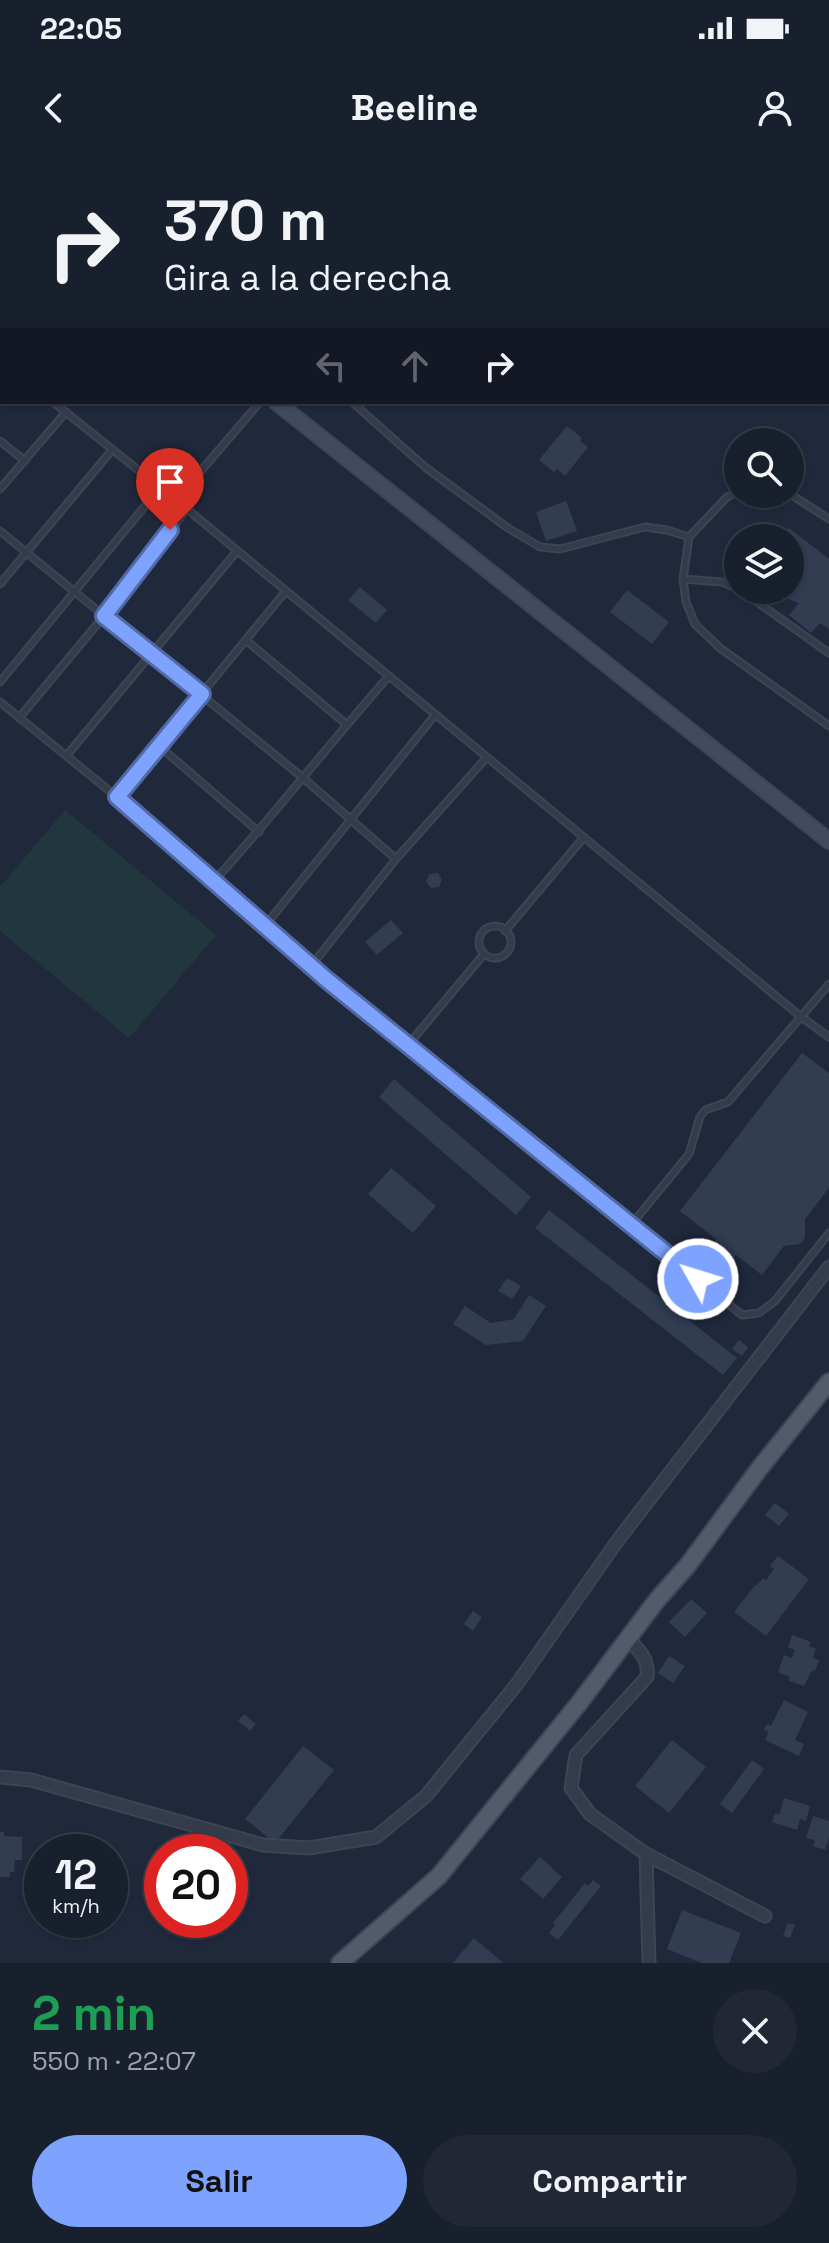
<!DOCTYPE html>
<html lang="es">
<meta charset="utf-8">
<style>
body{margin:0;font-family:"Space Grotesk",sans-serif;background:#212735;color:#f1f3f6;height:100vh;display:flex;flex-direction:column;font-size:30px;white-space:nowrap}
*{box-sizing:border-box;margin:0}
p{font-size:26px;color:#9fa2aa}
.icon{flex:none;width:44px;height:44px;fill:none;stroke:currentColor;stroke-width:2;stroke-linecap:round;stroke-linejoin:round}
.map{position:relative;height:1803px;overflow:hidden}
.panel{display:flex;flex-direction:column;background:#181f2d;flex:1}
.panel>*{flex:none}
.banner{position:absolute;left:0px;top:0px;width:830px;height:244px;box-shadow:0 2px 6px #0004,0 0 0 2px #363d49;background:#181f2d;color:#f1f3f6;overflow:hidden}
.tools{position:absolute;left:724px;top:268px;display:grid;gap:16px}
.tools a{display:grid;place-items:center;width:80px;height:80px;border-radius:50%;background:#181f2d;box-shadow:0 2px 6px #0004,0 0 0 2px #363d49;font-size:40px}
.speed{position:absolute;left:24px;top:1674px;display:flex;gap:16px;font-size:40px;font-weight:700;text-align:center}
.speed>*{display:grid;place-content:center;width:104px;height:104px;border-radius:50%;background:#181f2d;box-shadow:0 2px 6px #0004,0 0 0 2px #363d49;line-height:1}
.speed small{font-size:20px;font-weight:400}
.speed .limit{border:12px solid #d22;background:#fff;color:#111}
.pin{position:absolute;display:grid;place-items:center;width:68px;height:68px;color:#fff;margin:-82px -34px;border-radius:50% 50% 50% 0;rotate:-45deg;box-shadow:0 0 8px #0007}
.pin .icon{rotate:45deg}
.me{position:absolute;width:88px;margin:-44px;rotate:309deg;stroke-linejoin:round;filter:drop-shadow(0 0 6px #0008)}
.turn{display:flex;align-items:center;gap:28px;height:168px;padding:0 32px;font-size:36px}
.turn .icon{width:104px;height:104px;stroke-width:2.5}
.turn b{display:block;font-size:56px;line-height:68px}
.lanes{display:flex;align-items:center;height:76px;padding:0 32px;background:#0003;justify-content:center;gap:40px;direction:ltr}
.lanes .off{opacity:.35}
.round{display:grid;place-items:center;flex:none;width:84px;height:84px;border-radius:42px;background:#212735}
.overview{display:flex;align-items:center;justify-content:space-between;height:136px;padding:0 32px}
h1{font-size:48px;font-weight:700;line-height:60px;color:#1e9e55}
.primary-button{display:flex;gap:16px;margin-top:auto;padding:16px 32px}
.primary-button a{flex:1;height:92px;border-radius:48px;background:#7da3ff;color:#111;font-size:32px;font-weight:700;line-height:92px;text-align:center}
.primary-button a+a{background:#212735;color:#f1f3f6}
.status{display:flex;justify-content:space-between;align-items:center;height:56px;padding:0 40px;background:#181f2d;direction:ltr}
.status svg{height:22px;fill:currentColor}
header{display:flex;justify-content:space-between;align-items:center;height:104px;padding:0 32px;background:#181f2d;font-size:36px;font-weight:700}
.map>svg:first-child{display:block}
.green{fill:#22373d}
.building{fill:#323d52}
.lines{fill:none;stroke-linecap:round;stroke-linejoin:round}
.lane-casing{stroke:#3d4555;stroke-width:9}
.street-casing{stroke:#3d4555;stroke-width:15}
.secondary-casing{stroke:#3d4555;stroke-width:18}
.primary-casing{stroke:#3d4555;stroke-width:20}
.lane{stroke:#343c4c;stroke-width:5}
.street{stroke:#343c4c;stroke-width:11}
.secondary{stroke:#424a5f;stroke-width:14}
.primary{stroke:#525a6c;stroke-width:16}
.route-casing{stroke:#516aa6;stroke-width:20}
.route{stroke:#7da3ff;stroke-width:14}
</style>
<div class="status"><b>22:05</b><svg viewBox="0 0 49 12"><path d="M0 12V9h3v3zM5 12V6h3v6zM10 12V3h3v9zM15 12V0h3v12zM26 1h20v11H26zM47 4h2v5h-2z"/></svg></div>
<header><svg class="icon" aria-label="back" viewBox="0 0 24 24"><path d="M15 5l-7 7 7 7"/></svg>Beeline<svg class="icon" aria-label="person" viewBox="0 0 24 24"><circle cx="12" cy="8" r="4"/><path d="M4 21q1-7 8-7t8 7"/></svg></header>
<div class="map">
<svg width="829" height="1803" viewBox="0 0 829 1803">
<rect width="100%" height="100%" fill="#20293c"/>
<path class="green" d="M 65,650 L 216,775 L 129,878 L 0,771 L 0,727 Z"/>
<path class="building" d="M 567,266 L 582,278 L 580,281 L 588,287 L 565,316 L 557,309 L 554,312 L 539,300 Z
M 566,341 L 577,371 L 546,381 L 536,352 Z
M 789,368 L 829,399 L 829,469 L 820,463 L 811,473 L 789,455 L 799,443 L 779,435 L 773,430 L 790,430 L 790,378 L 781,378 Z
M 360,427 L 387,450 L 376,463 L 348,440 Z
M 627,430 L 669,462 L 652,484 L 610,452 Z
M 438,713 L 442,720 L 439,727 L 431,728 L 426,722 L 429,714 Z
M 391,760 L 403,773 L 377,795 L 365,782 Z
M 802,893 L 829,913 L 829,1028 L 805,1059 L 805,1078 L 800,1084 L 784,1086 L 762,1115 L 736,1095 L 726,1107 L 707,1092 L 716,1079 L 680,1051 Z
M 394,919 L 531,1037 L 516,1055 L 379,937 Z
M 391,1008 L 436,1046 L 413,1073 L 368,1034 Z
M 549,1050 L 737,1198 L 723,1215 L 535,1068 Z
M 507,1118 L 521,1126 L 512,1139 L 498,1131 Z
M 529,1135 L 546,1146 L 523,1181 L 486,1185 L 453,1164 L 465,1146 L 491,1163 L 514,1159 Z
M 739,1180 L 748,1187 L 742,1196 L 732,1189 Z
M 775,1343 L 789,1354 L 779,1366 L 765,1355 Z
M 778,1396 L 809,1419 L 766,1476 L 734,1452 L 755,1425 L 756,1426 L 763,1418 L 766,1420 L 774,1409 L 770,1406 Z
M 691,1439 L 707,1453 L 685,1477 L 669,1462 Z
M 473,1451 L 482,1457 L 473,1471 L 464,1464 Z
M 792,1475 L 811,1482 L 809,1486 L 816,1489 L 813,1498 L 819,1500 L 815,1511 L 812,1510 L 804,1526 L 789,1521 L 790,1517 L 778,1512 L 784,1495 L 792,1498 L 795,1490 L 788,1487 Z
M 669,1496 L 685,1506 L 673,1523 L 658,1513 Z
M 784,1540 L 808,1552 L 795,1580 L 804,1584 L 799,1596 L 765,1580 L 769,1572 L 764,1570 L 767,1564 L 771,1566 Z
M 244,1554 L 256,1564 L 250,1571 L 238,1561 Z
M 672,1580 L 706,1607 L 669,1653 L 635,1626 Z
M 303,1586 L 334,1610 L 275,1683 L 245,1659 Z
M 752,1600 L 764,1609 L 732,1653 L 720,1644 Z
M 784,1638 L 810,1646 L 806,1661 L 800,1659 L 797,1670 L 772,1662 L 775,1653 L 779,1655 Z
M 813,1656 L 829,1661 L 829,1678 L 825,1690 L 813,1686 L 815,1680 L 806,1678 Z
M 0,1672 L 4,1672 L 4,1676 L 22,1677 L 22,1700 L 15,1700 L 14,1712 L 10,1712 L 10,1717 L 0,1717 Z
M 540,1697 L 562,1717 L 543,1739 L 520,1719 Z
M 593,1720 L 601,1726 L 558,1780 L 549,1773 L 555,1765 L 553,1763 L 585,1723 L 588,1726 Z
M 682,1750 L 741,1773 L 729,1803 L 702,1803 L 667,1789 Z
M 788,1763 L 795,1765 L 790,1778 L 783,1776 Z
M 474,1778 L 503,1803 L 453,1803 Z"/>
<g class="lines">
<defs>
<path id="lane" d="M 58,0 L 61,2
M 0,200 L 2,202
M 53,242 L 187,349 L 800,856 L 829,877
M 352,242 L 425,307 L 508,368 L 540,387 L 560,389 L 645,367 L 667,370 L 689,377 L 727,337 L 738,332
M 0,281 L 25,301
M 0,329 L 66,252
M 790,334 L 829,359
M 0,371 L 302,617 L 396,699
M 689,377 L 683,419 L 686,442 L 695,464 L 720,488 L 829,566
M 683,419 L 722,422 L 738,429
M 0,424 L 112,290
M 740,430 L 829,493
M 247,481 L 346,564
M 0,522 L 159,329 L 188,326
M 0,542 L 117,637 L 327,820 L 742,1155 L 759,1153 L 775,1141 L 829,1073
M 19,558 L 104,456 L 187,349 L 188,326 L 260,242
M 158,585 L 259,672
M 67,595 L 237,391
M 117,637 L 285,432
M 215,720 C 275,654 329,584 388,517
M479 782a16 16 0 1 1 32 0a16 16 0 1 1-32 0Z
M 264,767 L 435,555
M 505,771 L 584,677
M 311,806 L 396,699 L 487,597
M 408,885 L 484,794
M 631,1065 L 689,994 L 700,957 L 705,950 L 728,942 L 829,824"/>
<path id="street" d="M 628,1479 C 640,1491 649,1499 647,1517 L 576,1595 L 571,1628 L 590,1654 L 646,1694 L 765,1756
M 0,1617 L 31,1620 L 263,1685 L 309,1688 L 376,1677 L 426,1636 L 517,1524 L 618,1380 L 829,1107
M 646,1694 L 649,1803"/>
<path id="secondary" d="M 0,28 L 2,29
M 276,242 L 829,681"/>
<path id="primary" d="M 340,1803 L 439,1716 L 580,1542 L 657,1440 L 688,1405 L 759,1309 L 829,1222"/>
</defs>
<use href="#lane" class="lane-casing"/>
<use href="#street" class="street-casing"/>
<use href="#secondary" class="secondary-casing"/>
<use href="#primary" class="primary-casing"/>
<use href="#lane" class="lane"/>
<use href="#street" class="street"/>
<use href="#secondary" class="secondary"/>
<use href="#primary" class="primary"/>
</g>
<g class="lines">
<defs>
<path id="route" d="M 170,370 L 104,456 L 202,534 L 117,637 L 327,820 L 698,1119"/>
</defs>
<use href="#route" class="route-casing"/>
<use href="#route" class="route"/>
</g>
</svg>
<div class="tools">
<a><svg class="icon" aria-label="search" viewBox="0 0 24 24"><circle cx="10" cy="10" r="6"/><path d="M15 15l6 6"/></svg></a>
<a><svg class="icon" aria-label="layers" viewBox="0 0 24 24"><path d="M12 4l9 5-9 5-9-5zM3 14l9 5 9-5"/></svg></a>
</div>
<div class="speed"><div>12<small>km/h</small></div><div class="limit">20</div></div>
<div class="pin" style="left:170px;top:370px;background:#d93025"><svg class="icon" aria-label="arrive" viewBox="0 0 24 24"><path d="M6 21V4h12l-3 4 3 4H6"/></svg></div>
<svg class="me" style="left:698px;top:1119px" viewBox="-20 -20 40 40"><circle r="17" fill="#7da3ff" stroke="#fff" stroke-width="3"/><path d="M0-11L8 9 0 5-8 9z" fill="#fff"/></svg>
<div class="banner">
<div class="turn"><svg class="icon" aria-label="right" viewBox="0 0 24 24"><path d="M7 20v-9h11M14 6l5 5-5 5"/></svg><div><b>370 m</b>Gira a la derecha</div></div>
<div class="lanes"><svg class="icon off" aria-label="left" viewBox="0 0 24 24"><path d="M17 20v-9H6M10 6l-5 5 5 5"/></svg><svg class="icon off" aria-label="ahead" viewBox="0 0 24 24"><path d="M12 20V5M6 11l6-6 6 6"/></svg><svg class="icon" aria-label="right" viewBox="0 0 24 24"><path d="M7 20v-9h11M14 6l5 5-5 5"/></svg></div>
</div>
</div>
<section class="panel">
<div class="overview"><div><h1>2 min</h1><p>550 m · 22:07</p></div><a class="round"><svg class="icon" aria-label="close" viewBox="0 0 24 24"><path d="M6 6l12 12M18 6L6 18"/></svg></a></div>
<div class="primary-button"><a>Salir</a><a>Compartir</a></div>
</section>
